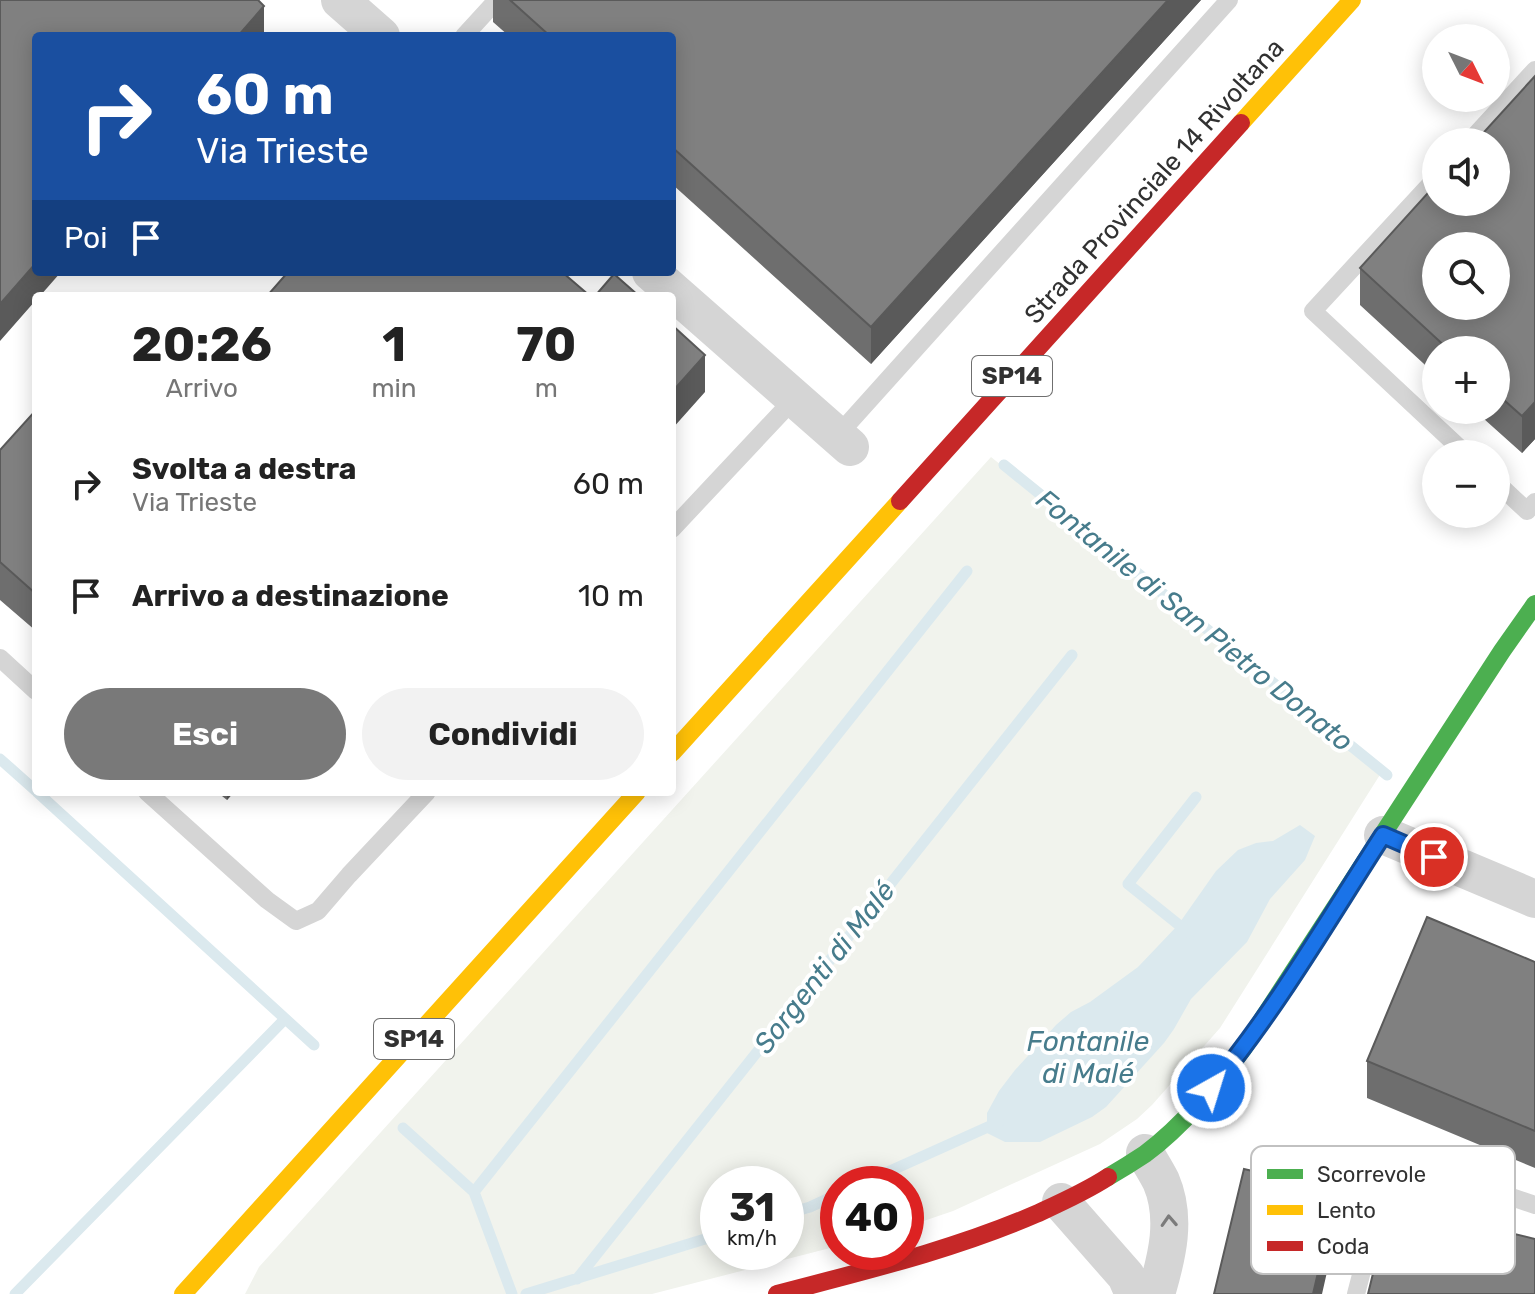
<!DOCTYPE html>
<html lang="it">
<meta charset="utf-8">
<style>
body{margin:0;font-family:Rubik,sans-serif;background:#f2f2f2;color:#222;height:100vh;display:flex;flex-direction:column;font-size:30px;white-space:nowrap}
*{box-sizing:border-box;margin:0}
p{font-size:26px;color:#767676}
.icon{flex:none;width:44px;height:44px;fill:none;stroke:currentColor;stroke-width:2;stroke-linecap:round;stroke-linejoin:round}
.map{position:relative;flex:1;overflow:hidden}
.panel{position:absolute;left:32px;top:292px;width:644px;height:504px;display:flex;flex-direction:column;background:#fff;border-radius:8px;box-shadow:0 4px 20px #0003}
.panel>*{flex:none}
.hud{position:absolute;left:32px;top:32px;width:644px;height:244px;border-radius:8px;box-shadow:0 4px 20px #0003;background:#1a4fa0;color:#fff;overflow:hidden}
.needle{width:52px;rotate:132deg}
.tools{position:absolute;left:1422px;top:24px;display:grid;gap:16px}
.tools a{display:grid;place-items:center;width:88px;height:88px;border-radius:50%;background:#fff;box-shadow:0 4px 20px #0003;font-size:40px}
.speed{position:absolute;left:700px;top:1166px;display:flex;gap:16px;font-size:40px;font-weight:700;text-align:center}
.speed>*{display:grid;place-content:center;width:104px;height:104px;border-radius:50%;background:#fff;box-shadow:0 4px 20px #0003;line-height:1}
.speed small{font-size:20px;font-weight:400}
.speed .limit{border:12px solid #d22;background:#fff;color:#111}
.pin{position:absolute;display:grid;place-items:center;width:68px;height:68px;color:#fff;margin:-34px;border:4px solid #fff;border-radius:50%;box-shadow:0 2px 8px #0007}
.me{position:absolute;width:88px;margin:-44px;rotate:39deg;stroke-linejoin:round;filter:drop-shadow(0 0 6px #0008)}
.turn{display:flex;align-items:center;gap:28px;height:168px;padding:0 32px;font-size:36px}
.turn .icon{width:104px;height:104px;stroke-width:2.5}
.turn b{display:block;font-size:56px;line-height:68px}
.then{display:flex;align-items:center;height:76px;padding:0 32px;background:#0003;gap:16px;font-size:30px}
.eta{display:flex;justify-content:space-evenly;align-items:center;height:136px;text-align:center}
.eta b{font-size:48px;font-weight:700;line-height:56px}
.primary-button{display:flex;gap:16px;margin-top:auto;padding:16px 32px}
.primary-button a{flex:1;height:92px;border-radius:48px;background:#797979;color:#fff;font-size:32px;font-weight:700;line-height:92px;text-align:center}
.primary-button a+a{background:#f2f2f2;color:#222}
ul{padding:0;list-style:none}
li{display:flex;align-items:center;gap:24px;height:112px;padding:0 32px}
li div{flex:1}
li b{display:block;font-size:30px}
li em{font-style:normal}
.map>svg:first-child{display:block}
.green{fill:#f1f3ed;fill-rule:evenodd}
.water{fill:#dbe9ee}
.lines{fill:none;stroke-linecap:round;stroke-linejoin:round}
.stream{stroke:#dbe9ee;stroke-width:11}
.lane{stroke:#d5d5d5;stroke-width:18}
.street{stroke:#d5d5d5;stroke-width:38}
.fast{stroke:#4caf50;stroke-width:18}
.slow{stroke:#ffc107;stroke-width:18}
.jam{stroke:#c62828;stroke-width:18}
.wall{fill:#6e6e6e}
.shaded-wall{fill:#5a5a5a}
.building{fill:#808080;stroke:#5a5a5a;stroke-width:2;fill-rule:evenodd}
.oneway{stroke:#7b7b7b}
.route-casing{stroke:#114b97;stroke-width:20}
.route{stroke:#1a73e8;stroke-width:14}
.labels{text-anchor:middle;stroke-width:8;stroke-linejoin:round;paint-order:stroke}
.shield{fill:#fff;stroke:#6f6f6f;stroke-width:2}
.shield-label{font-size:24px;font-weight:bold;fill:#313131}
.street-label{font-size:26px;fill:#313131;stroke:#fff}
.water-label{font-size:28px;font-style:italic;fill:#477c8c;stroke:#fff}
.key{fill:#fff;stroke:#c1c1c1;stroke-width:2}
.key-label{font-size:22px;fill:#313131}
</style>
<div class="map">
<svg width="1535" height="1294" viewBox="0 0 1535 1294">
<rect width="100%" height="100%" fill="#fff"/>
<path class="green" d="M 991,457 L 1383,770 L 1220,1028 L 1152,1105 L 1137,1119 L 1100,1144 L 953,1211 L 906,1227 L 906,1184 L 838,1184 L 838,1246 L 652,1294 L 245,1294 L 259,1267 ZM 718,1184 L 786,1184 L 786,1252 L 718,1252 Z"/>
<path class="water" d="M 1300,825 L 1315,836 L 1305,860 L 1270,899 L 1247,942 L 1191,999 L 1174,1029 L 1164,1043 L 1106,1107 L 1092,1117 L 1040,1142 L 1005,1142 L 987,1133 L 987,1113 L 999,1091 L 1015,1070 L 1056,1025 L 1071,1012 L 1090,1002 L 1138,967 L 1178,925 L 1216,871 L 1238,850 L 1256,843 L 1273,841 Z"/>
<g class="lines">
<path class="stream" d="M 1004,465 L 1387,775
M 0,759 L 36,791
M 37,792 L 314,1045
M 1189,933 L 1128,884 L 1196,797
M 403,1128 L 474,1192 L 512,1294
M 861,1184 L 999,1122
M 474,1192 L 967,571
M 786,1214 L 810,1207 L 838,1194
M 577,1279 L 1072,655
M 15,1294 L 285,1019
M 526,1294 L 718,1235"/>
<path class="lane" d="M 464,36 L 497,0
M 1469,142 L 1535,70
M 1436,178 L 1313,311 L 1466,454
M 837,436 L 1229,0
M 1496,482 L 1527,511 L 1535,502
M 672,529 L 795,398
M 0,658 L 36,691
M 147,792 L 267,900 L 296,921 L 318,911 L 349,875 L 427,792
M 1356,1294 L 1392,1156 L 1535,1205"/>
<path class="street" d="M 340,0 L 381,36
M 651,272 L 850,447
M 1383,835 L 1535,899
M 1145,1153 C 1150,1162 1156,1171 1161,1181 C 1177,1218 1167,1257 1156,1294
M 1061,1202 L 1126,1276 L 1134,1294"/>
<path class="fast" d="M 1108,1177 C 1120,1170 1133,1162 1145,1154 C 1184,1125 1214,1087 1243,1049 L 1502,651 L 1535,604"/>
<path class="slow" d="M 1241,123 L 1352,0
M 672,753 L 900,501
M 183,1294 L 637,792"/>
<path class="jam" d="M 900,501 L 1241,123
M 777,1294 C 864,1271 953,1250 1036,1214 C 1060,1203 1085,1192 1108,1177"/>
</g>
<path class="wall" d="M 493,0 L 1201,0 L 871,364 L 672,184 L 672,36 L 509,36 L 493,22 Z
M 1535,76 L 1535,439 L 1522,453 L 1474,410 L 1496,410 L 1496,350 L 1436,350 L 1436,375 L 1360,305 L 1360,268 Z
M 36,410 L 36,631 L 0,600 L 0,450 Z
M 217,792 L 234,792 L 227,800 Z
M 1535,962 L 1535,1168 L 1367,1098 L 1367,1061 Z"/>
<path class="shaded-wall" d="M 1168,0 L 1201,0 L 871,364 L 871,327 Z
M 264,6 L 264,36 L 238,36 Z
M 36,263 L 36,272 L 61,272 L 40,296 L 36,296 L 36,300 L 0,341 L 0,304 Z
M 705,355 L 705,392 L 672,429 L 672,392 Z
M 1535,402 L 1535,439 L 1522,453 L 1522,416 Z
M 227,792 L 234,792 L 227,800 Z
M 1337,1191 L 1337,1228 L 1322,1294 L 1313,1294 Z"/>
<path class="building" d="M 0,0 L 258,0 L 264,6 L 238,36 L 36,36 L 36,263 L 0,304 Z
M 510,0 L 1168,0 L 871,327 L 672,147 L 672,36 L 550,36 Z
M 1535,76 L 1535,402 L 1522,416 L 1496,393 L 1496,350 L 1449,350 L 1360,268 L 1436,184 L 1436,202 L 1496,202 L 1496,142 L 1475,142 ZM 1436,246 L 1496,246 L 1496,306 L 1436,306 Z
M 288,272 L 562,272 L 590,296 L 267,296 Z
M 614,274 L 639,296 L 595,296 Z
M 672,325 L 705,355 L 672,392 Z
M 36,410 L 36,594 L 0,562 L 0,450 Z
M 1427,917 L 1535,962 L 1535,1131 L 1367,1061 Z
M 1244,1169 L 1337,1191 L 1313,1294 L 1214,1294 Z
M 1390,1204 L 1535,1239 L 1535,1294 L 1368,1294 Z"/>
<defs><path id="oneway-chevron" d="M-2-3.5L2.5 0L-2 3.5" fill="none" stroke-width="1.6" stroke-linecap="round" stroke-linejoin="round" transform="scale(2)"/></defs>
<use class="oneway" href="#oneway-chevron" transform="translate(1169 1221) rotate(-93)"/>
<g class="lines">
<defs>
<path id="route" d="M 1211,1088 C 1276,1010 1328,920 1383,835 L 1434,857"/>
</defs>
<use href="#route" class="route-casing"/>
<use href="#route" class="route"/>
</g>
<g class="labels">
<g class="shield">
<rect x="972" y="356" width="80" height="40" rx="6"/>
<rect x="374" y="1019" width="80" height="40" rx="6"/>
</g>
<g class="shield-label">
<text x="1012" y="384">SP14</text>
<text x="414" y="1047">SP14</text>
</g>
<g class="street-label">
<text transform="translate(1154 181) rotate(-48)" y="9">Strada Provinciale 14 Rivoltana</text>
</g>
<g class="water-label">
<text transform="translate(1195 620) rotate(39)" y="10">Fontanile di San Pietro Donato</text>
<text transform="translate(824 967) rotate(-52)" y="10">Sorgenti di Malé</text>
<text x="1088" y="1051">Fontanile<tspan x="1088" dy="32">di Malé</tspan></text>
</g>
</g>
<rect x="1251" y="1146" width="264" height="128" rx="12" class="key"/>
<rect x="1267" y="1169" width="36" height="10" fill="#4caf50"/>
<rect x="1267" y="1205" width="36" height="10" fill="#ffc107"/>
<rect x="1267" y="1241" width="36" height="10" fill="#c62828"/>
<g class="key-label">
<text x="1317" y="1182">Scorrevole</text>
<text x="1317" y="1218">Lento</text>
<text x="1317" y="1254">Coda</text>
</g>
</svg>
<div class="tools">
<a><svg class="needle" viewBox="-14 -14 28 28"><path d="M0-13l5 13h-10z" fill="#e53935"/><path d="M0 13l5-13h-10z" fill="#767676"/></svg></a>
<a><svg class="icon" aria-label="sound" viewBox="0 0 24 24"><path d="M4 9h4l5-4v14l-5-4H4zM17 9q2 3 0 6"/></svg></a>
<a><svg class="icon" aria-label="search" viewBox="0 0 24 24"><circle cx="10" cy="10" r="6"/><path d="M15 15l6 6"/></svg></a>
<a>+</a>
<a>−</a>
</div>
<div class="speed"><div>31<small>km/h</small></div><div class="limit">40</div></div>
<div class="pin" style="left:1434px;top:857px;background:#d93025"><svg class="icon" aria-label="arrive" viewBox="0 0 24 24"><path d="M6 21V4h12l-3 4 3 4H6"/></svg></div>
<svg class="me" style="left:1211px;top:1088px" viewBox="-20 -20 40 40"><circle r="17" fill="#1a73e8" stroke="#fff" stroke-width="3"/><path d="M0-11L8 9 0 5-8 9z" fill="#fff"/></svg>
<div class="hud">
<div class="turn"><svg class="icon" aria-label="right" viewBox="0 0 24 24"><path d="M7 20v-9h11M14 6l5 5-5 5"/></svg><div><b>60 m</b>Via Trieste</div></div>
<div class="then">Poi<svg class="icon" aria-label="arrive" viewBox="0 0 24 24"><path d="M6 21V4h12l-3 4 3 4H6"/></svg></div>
</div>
<section class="panel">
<div class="eta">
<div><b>20:26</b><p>Arrivo</p></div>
<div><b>1</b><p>min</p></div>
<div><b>70</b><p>m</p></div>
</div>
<ul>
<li><svg class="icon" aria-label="right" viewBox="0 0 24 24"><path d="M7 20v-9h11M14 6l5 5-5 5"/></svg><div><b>Svolta a destra</b><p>Via Trieste</p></div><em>60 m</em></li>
<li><svg class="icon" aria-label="arrive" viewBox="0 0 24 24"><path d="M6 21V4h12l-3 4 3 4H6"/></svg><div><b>Arrivo a destinazione</b></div><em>10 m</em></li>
</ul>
<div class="primary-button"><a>Esci</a><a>Condividi</a></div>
</section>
</div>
